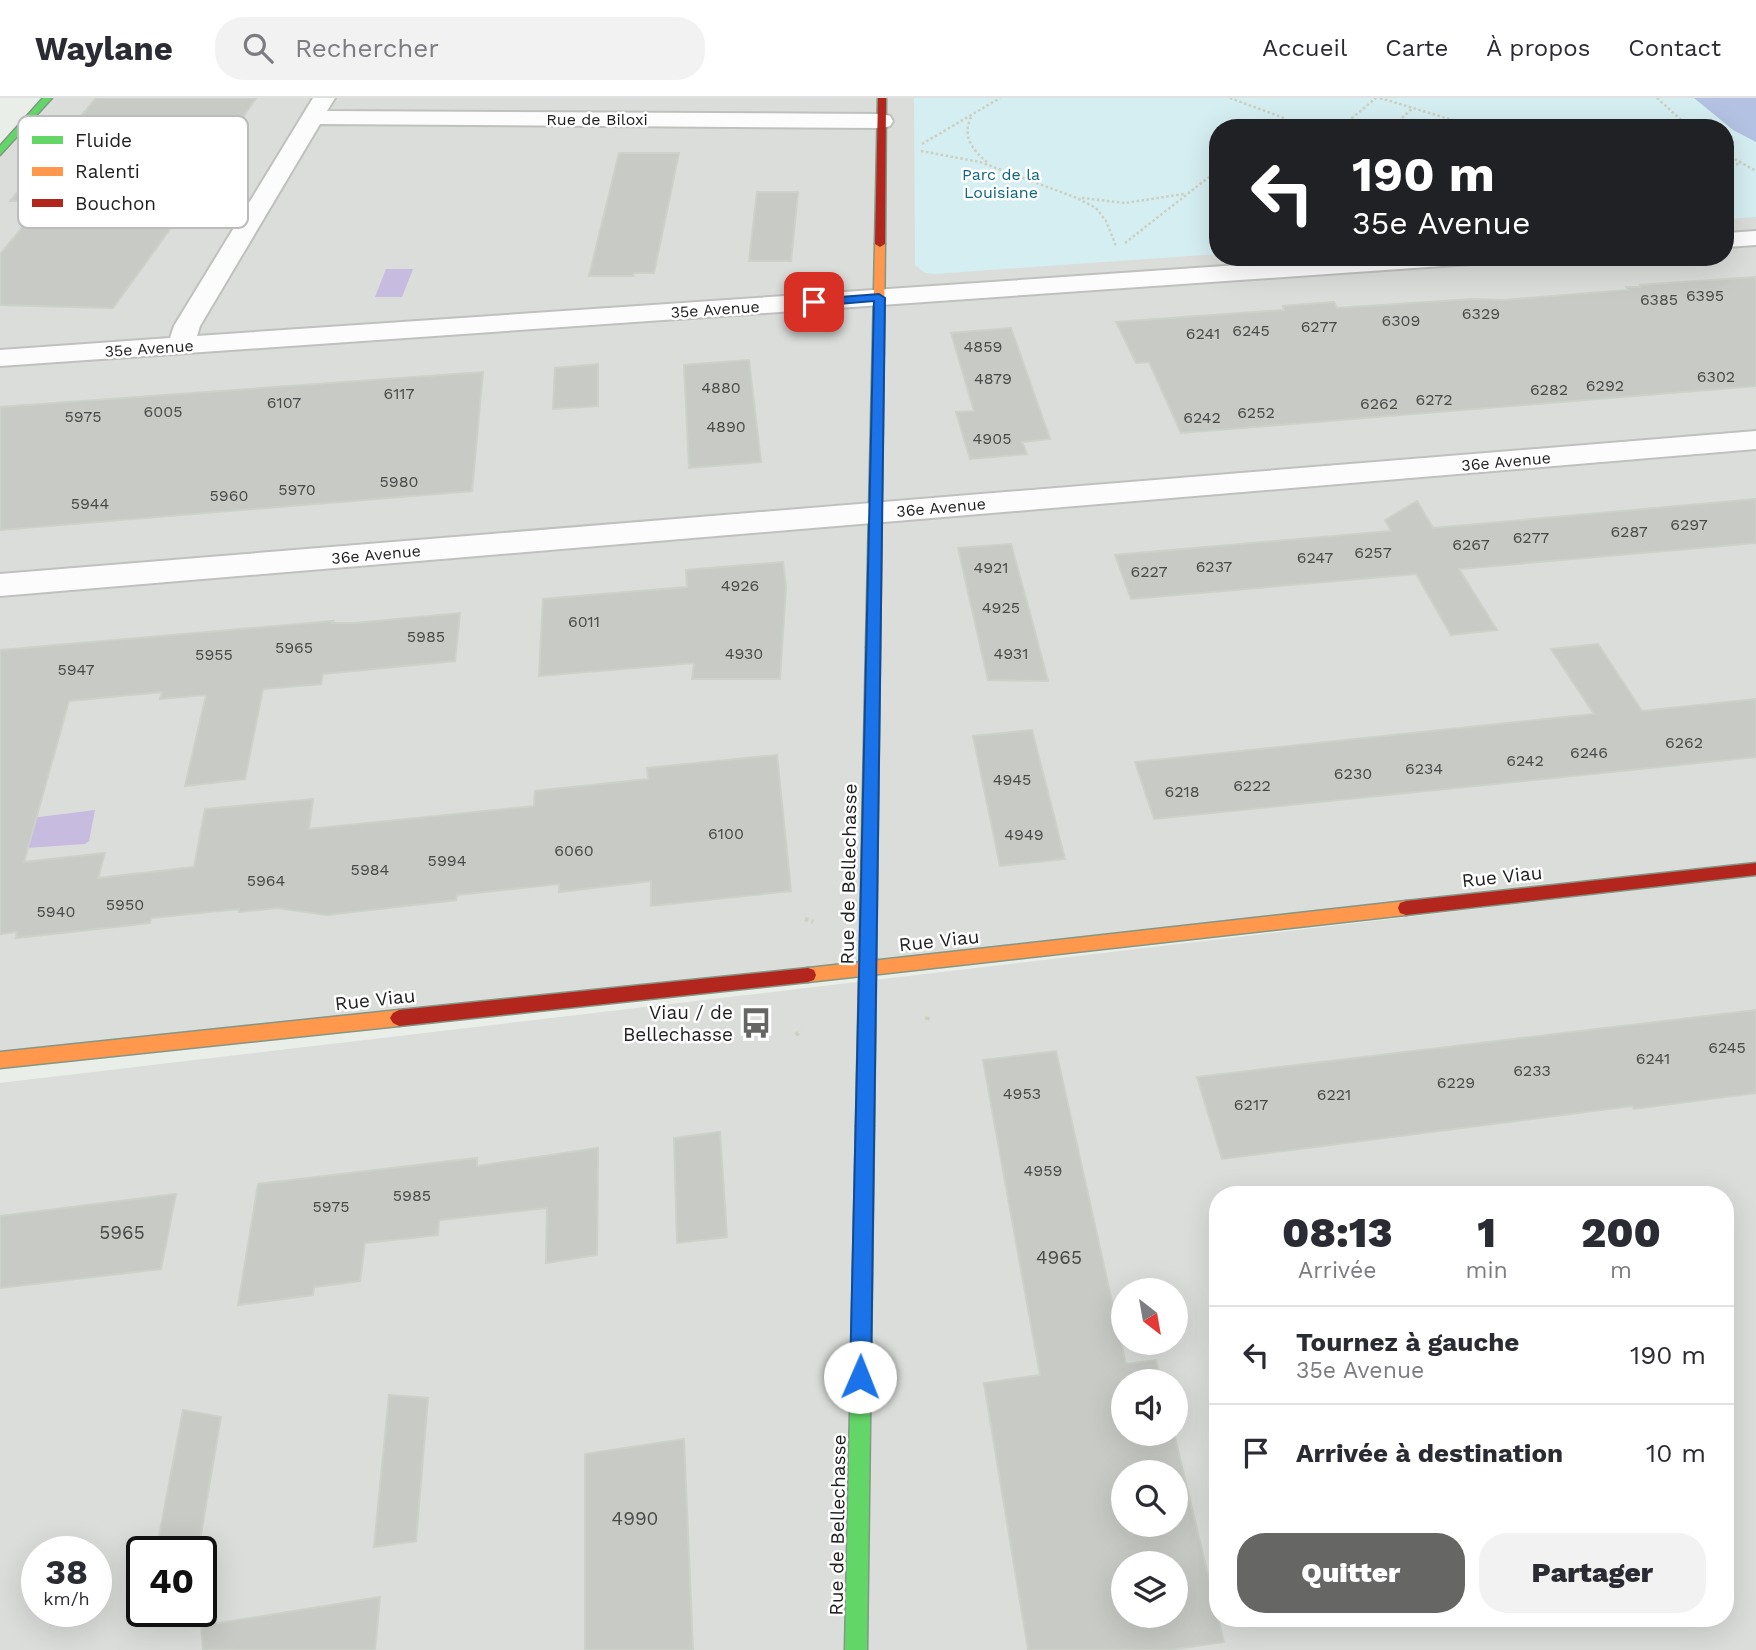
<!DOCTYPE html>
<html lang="fr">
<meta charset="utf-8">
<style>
body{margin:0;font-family:"Work Sans",sans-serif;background:#f2f2f3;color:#2b2b33;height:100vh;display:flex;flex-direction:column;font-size:26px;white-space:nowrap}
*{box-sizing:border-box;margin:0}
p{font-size:23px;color:#7c7c81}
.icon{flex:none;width:38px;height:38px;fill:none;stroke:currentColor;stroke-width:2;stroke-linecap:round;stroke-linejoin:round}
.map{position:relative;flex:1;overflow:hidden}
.drawer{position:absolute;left:1209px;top:1088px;width:525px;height:441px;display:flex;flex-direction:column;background:#fff;border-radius:28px;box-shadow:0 7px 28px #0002}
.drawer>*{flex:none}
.hud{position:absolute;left:1209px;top:21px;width:525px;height:147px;border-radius:28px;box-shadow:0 7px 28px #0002;background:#202124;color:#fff;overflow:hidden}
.needle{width:46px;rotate:149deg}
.buttons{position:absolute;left:1111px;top:1180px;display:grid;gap:14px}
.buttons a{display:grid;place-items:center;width:77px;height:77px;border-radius:50%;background:#fff;box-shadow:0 7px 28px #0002;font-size:35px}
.speed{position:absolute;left:21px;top:1438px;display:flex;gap:14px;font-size:35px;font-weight:700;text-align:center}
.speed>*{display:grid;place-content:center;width:91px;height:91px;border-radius:50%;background:#fff;box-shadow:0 7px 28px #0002;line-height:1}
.speed small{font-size:18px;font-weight:400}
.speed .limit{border:4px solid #111;border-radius:10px;background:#fff;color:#111}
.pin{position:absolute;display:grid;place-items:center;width:60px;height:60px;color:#fff;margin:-30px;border-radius:14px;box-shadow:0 4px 10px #0006}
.me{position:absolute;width:77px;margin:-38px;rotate:1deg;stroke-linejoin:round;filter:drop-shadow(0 0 5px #0008)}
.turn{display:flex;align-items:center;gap:24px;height:147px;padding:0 28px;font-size:32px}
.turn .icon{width:91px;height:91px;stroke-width:2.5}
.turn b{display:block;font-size:49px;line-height:60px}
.eta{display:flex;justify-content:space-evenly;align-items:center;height:119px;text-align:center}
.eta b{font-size:42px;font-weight:800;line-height:49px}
.button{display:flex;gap:14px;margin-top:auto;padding:14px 28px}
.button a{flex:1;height:80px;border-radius:28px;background:#666765;color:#fff;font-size:28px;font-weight:800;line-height:80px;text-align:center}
.button a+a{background:#f2f2f3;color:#2b2b33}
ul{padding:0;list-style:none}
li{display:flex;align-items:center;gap:21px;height:98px;padding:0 28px;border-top:2px solid #e1e1e2}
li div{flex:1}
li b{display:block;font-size:26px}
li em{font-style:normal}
header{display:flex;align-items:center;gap:42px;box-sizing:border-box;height:98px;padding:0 35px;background:#fff;border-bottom:2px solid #e1e1e2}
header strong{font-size:33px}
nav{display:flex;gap:38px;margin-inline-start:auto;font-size:24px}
.search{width:490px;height:63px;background:#f2f2f3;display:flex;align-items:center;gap:18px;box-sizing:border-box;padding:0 24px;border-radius:28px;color:#7c7c81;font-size:26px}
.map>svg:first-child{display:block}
.residential{fill:#daddd9;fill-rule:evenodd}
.park{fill:#d5eef1}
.pitch{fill:#b3c1e2}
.water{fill:#c7bce0}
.building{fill:#c7cac5;stroke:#ccd1c9;stroke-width:2;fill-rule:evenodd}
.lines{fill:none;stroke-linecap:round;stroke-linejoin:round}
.street-casing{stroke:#bfc1be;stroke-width:4}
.fast-casing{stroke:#809885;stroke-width:3}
.slow-casing{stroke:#809885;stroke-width:3}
.jam-casing{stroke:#809885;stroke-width:3}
.path-far1{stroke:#cbd0c1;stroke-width:2.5;stroke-dasharray:2.5 2.5;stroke-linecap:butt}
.path{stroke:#cbd0c1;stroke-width:4.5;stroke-dasharray:3.5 3.5;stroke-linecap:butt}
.street{fill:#fcfcfc;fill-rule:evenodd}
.fast{fill:#63d668;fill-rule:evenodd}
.slow{fill:#ff974d;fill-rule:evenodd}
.jam{fill:#b3261e;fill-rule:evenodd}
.route{fill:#1a73e8;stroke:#114b97;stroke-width:2}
.labels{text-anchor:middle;stroke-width:5;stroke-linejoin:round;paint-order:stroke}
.far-street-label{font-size:16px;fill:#1f1f1f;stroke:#fff}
.far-park-label{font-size:16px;fill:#0e677d;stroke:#fff}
.number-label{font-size:16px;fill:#494a48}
.street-label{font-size:19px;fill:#1f1f1f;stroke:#fff}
.poi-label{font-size:19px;fill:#1f1f1f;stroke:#fff;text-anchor:end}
.near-number-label{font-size:19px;fill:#494a48}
.key{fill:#fff;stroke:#bcbcbc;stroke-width:2}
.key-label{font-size:19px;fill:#1f1f1f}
</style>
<header>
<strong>Waylane</strong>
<div class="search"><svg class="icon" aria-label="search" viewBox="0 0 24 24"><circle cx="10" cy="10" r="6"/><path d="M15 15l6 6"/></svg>Rechercher</div>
<nav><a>Accueil</a><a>Carte</a><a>À propos</a><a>Contact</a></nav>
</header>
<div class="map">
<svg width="1756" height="1552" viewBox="0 0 1756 1552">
<rect width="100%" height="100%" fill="#e9eee8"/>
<path class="residential" d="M 46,0 L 1756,0 L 1756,767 L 0,960 L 0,52 ZM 1218,30 L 1726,30 L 1726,159 L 1218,159 Z
M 1756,778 L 1756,1552 L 0,1552 L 0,985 ZM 1218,1097 L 1726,1097 L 1726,1521 L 1218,1521 ZM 1124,1192 L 1176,1192 L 1176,1244 L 1124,1244 ZM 1124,1283 L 1176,1283 L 1176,1335 L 1124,1335 ZM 1124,1374 L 1176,1374 L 1176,1426 L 1124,1426 ZM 37,1454 L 96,1454 L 96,1514 L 37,1514 ZM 142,1454 L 201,1454 L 201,1514 L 142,1514 ZM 1124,1465 L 1176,1465 L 1176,1517 L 1124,1517 Z"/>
<path class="park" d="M 914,0 L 1756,0 L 1756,119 L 1726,121 L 1726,30 L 1218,30 L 1218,156 L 934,176 L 925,175 L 915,167 Z"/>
<path class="pitch" d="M 1694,0 L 1756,0 L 1756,44 L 1733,32 Z"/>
<path class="water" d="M 386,171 L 413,171 L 402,199 L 375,199 Z
M 95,712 L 89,743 L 85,746 L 12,751 L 23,721 Z"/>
<path class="building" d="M 96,0 L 256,0 L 182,109 L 186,109 L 113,210 L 0,207 L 0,156 L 44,103 L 10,103 Z
M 619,55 L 679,55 L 654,175 L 634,175 L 633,178 L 589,178 Z
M 757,94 L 798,94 L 791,163 L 749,163 Z
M 1756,179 L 1756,288 L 1181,335 L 1149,264 L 1136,265 L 1116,224 L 1284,212 L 1283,208 L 1334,204 L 1337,210 L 1472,201 L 1503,202 L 1628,192 L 1626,189 L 1641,189 L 1640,187 Z
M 1011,230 L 1050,341 L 1022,344 L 1027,356 L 970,361 L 956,314 L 974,313 L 951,235 Z
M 749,262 L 761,364 L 689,370 L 684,267 Z
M 598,266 L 598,308 L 553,311 L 555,270 Z
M 483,274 L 472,393 L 0,432 L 0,309 Z
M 1756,401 L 1756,445 L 1459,471 L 1497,532 L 1451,537 L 1416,476 L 1131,501 L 1115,457 L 1391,433 L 1385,422 L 1417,403 L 1433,430 Z
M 1011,446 L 1034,530 L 1048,583 L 988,582 L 958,450 Z
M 783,464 L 786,489 L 780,581 L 692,581 L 694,565 L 539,578 L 543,501 L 687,489 L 686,472 Z
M 460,515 L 455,563 L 323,576 L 321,586 L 263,591 L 245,681 L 185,688 L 206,597 L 160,601 L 162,594 L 69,603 L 24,764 L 105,755 L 98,780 L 194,769 L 205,711 L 313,701 L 309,731 L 534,708 L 535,693 L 648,681 L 647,670 L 777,657 L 791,793 L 651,808 L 651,783 L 559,794 L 559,786 L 457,797 L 456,802 L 327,817 L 277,810 L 239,814 L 239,811 L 151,820 L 150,825 L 16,840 L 17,834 L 0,836 L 0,552 L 333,523 L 332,525 L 355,525 Z
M 1598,546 L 1642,613 L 1756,601 L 1756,659 L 1154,721 L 1135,664 L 1594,616 L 1551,551 Z
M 1032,632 L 1065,761 L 1000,768 L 973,638 Z
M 1756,912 L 1756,995 L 1634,1011 L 1632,1008 L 1222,1061 L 1197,979 Z
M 1056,953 L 1126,1266 L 1156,1262 L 1161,1283 L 1124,1283 L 1124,1335 L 1174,1335 L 1224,1544 L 1169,1552 L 1028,1552 L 984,1285 L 1040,1277 L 983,962 ZM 1124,1374 L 1176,1374 L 1176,1426 L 1124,1426 ZM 1124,1465 L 1176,1465 L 1176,1517 L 1124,1517 Z
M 720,1034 L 727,1139 L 677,1145 L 674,1040 Z
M 598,1050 L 597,1157 L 546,1165 L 547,1110 L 439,1122 L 438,1137 L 365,1145 L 360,1183 L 314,1189 L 313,1197 L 238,1207 L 258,1086 L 477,1060 L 477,1068 Z
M 176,1096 L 161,1171 L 0,1190 L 0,1118 Z
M 389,1297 L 428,1300 L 416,1443 L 374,1449 Z
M 183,1312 L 221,1319 L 198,1454 L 156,1454 Z
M 684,1341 L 693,1552 L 585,1552 L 585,1356 Z
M 380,1499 L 375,1552 L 203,1552 L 201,1528 Z"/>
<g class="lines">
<defs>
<path id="street" d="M 313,0 L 335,0 L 327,13 L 882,16 L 890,18 L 893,23 L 890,28 L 882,30 L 320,26 L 200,228 L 197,238 L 1358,159 L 1483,159 L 1480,164 L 1471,166 L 0,268 L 0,252 L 170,240 L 174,228 Z
M 1756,133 L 1756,147 L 1726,149 L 1726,135 Z
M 1756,333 L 1756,351 L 0,498 L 0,476 Z"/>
<path id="fast" d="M 43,0 L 52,0 L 0,57 L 0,48 Z
M 865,1020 L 871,1022 L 874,1028 L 867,1552 L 845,1552 L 856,1028 L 859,1022 Z"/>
<path id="slow" d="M 880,143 L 885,146 L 880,549 L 873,554 L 866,549 L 875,146 Z
M 1406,803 L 1412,805 L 1414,810 L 1412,815 L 1406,817 L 808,884 L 802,882 L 800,877 L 802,872 L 808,870 Z
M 399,912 L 405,915 L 408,920 L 405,925 L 399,928 L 0,970 L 0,954 Z"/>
<path id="jam" d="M 878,0 L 886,0 L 885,146 L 880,149 L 875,146 Z
M 873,544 L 880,549 L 874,1028 L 871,1034 L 865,1036 L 859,1034 L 856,1028 L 866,549 Z
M 1756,765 L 1756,777 L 1406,817 L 1400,815 L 1398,810 L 1400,805 L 1406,803 Z
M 808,870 L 814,872 L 816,877 L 814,882 L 808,884 L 399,928 L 393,925 L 390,920 L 393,915 L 399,912 Z"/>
</defs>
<use href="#street" class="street-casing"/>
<use href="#fast" class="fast-casing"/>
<use href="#slow" class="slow-casing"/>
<use href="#jam" class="jam-casing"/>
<path class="path-far1" d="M 1230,0 L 1284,20
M 1380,0 L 1479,30
M 1657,0 L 1690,30
M 971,19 C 962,38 972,52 987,64
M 1278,24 L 1296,30
M 1340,30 L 1376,0
M 1391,30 L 1413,10
M 922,46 L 1000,0
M 921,53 L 980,64 L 1077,100 L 1096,110 L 1106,123 L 1116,148
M 1726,56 L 1756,73
M 1726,67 L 1739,66
M 1082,100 L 1125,105 L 1184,96
M 1125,145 L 1218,72"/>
<path class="path" d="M 805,821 L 813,824
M 927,922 L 928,917
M 796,937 L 801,932"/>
<use href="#street" class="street"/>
<use href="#fast" class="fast"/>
<use href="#slow" class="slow"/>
<use href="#jam" class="jam"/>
</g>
<path class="route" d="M 879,196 L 885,200 L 871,1279 L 868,1286 L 860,1289 L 853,1286 L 850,1279 L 874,203 L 814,208 L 809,204 L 814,201 Z"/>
<defs>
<symbol id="bus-bare" viewBox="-9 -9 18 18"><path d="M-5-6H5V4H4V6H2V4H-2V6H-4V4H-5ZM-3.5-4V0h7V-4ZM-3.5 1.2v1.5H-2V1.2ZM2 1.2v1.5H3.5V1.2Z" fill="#666765" stroke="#fff" stroke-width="2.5" paint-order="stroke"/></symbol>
</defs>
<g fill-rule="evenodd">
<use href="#bus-bare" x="734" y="903" width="44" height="44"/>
</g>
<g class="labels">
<g class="far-street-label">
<text x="597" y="27">Rue de Biloxi</text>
<text transform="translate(715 211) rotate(-4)" y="6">35e Avenue</text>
<text transform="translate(149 250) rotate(-4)" y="6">35e Avenue</text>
<text transform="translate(1506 363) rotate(-5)" y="6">36e Avenue</text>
<text transform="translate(941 409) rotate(-5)" y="6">36e Avenue</text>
<text transform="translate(376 456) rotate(-5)" y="6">36e Avenue</text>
</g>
<g class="far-park-label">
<text x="1001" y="82">Parc de la<tspan x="1001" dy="18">Louisiane</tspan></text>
</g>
<g class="number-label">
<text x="1705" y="203">6395</text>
<text x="1659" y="207">6385</text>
<text x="1481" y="221">6329</text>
<text x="1401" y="228">6309</text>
<text x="1319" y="234">6277</text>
<text x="1251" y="238">6245</text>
<text x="1203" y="241">6241</text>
<text x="983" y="254">4859</text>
<text x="1716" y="284">6302</text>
<text x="993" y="286">4879</text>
<text x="1605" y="293">6292</text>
<text x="721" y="295">4880</text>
<text x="1549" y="297">6282</text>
<text x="399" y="301">6117</text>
<text x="1434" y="307">6272</text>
<text x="284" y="310">6107</text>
<text x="1379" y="311">6262</text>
<text x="163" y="319">6005</text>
<text x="1256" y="320">6252</text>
<text x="83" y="324">5975</text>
<text x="1202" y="325">6242</text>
<text x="726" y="334">4890</text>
<text x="992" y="346">4905</text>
<text x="399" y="389">5980</text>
<text x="297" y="397">5970</text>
<text x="229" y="403">5960</text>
<text x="90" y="411">5944</text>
<text x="1689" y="432">6297</text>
<text x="1629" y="439">6287</text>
<text x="1531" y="445">6277</text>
<text x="1471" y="452">6267</text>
<text x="1373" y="460">6257</text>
<text x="1315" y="465">6247</text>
<text x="1214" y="474">6237</text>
<text x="991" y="475">4921</text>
<text x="1149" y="479">6227</text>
<text x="740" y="493">4926</text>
<text x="1001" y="515">4925</text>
<text x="584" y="529">6011</text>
<text x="426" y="544">5985</text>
<text x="294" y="555">5965</text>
<text x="744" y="561">4930</text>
<text x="1011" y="561">4931</text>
<text x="214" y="562">5955</text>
<text x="76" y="577">5947</text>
<text x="1684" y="650">6262</text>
<text x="1589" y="660">6246</text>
<text x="1525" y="668">6242</text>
<text x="1424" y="676">6234</text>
<text x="1353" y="681">6230</text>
<text x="1012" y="687">4945</text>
<text x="1252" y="693">6222</text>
<text x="1182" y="699">6218</text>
<text x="726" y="741">6100</text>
<text x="1024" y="742">4949</text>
<text x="574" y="758">6060</text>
<text x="447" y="768">5994</text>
<text x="370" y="777">5984</text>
<text x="266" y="788">5964</text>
<text x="125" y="812">5950</text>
<text x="56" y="819">5940</text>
<text x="1727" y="955">6245</text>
<text x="1653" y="966">6241</text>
<text x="1532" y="978">6233</text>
<text x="1456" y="990">6229</text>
<text x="1022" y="1001">4953</text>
<text x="1334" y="1002">6221</text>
<text x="1251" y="1012">6217</text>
<text x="1043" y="1078">4959</text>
<text x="412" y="1103">5985</text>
<text x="331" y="1114">5975</text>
</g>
<g class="street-label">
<text transform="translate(848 776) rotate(-89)" y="7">Rue de Bellechasse</text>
<text transform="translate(1502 778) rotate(-6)" y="7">Rue Viau</text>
<text transform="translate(939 842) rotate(-6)" y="7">Rue Viau</text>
<text transform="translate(375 901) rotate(-6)" y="7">Rue Viau</text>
<text transform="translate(837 1427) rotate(-89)" y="7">Rue de Bellechasse</text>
</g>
<g class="poi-label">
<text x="733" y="921">Viau / de<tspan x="733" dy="22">Bellechasse</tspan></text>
</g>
<g class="near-number-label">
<text x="122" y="1141">5965</text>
<text x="1059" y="1166">4965</text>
<text x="635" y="1427">4990</text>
</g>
</g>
<rect x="18" y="18" width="230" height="112" rx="10" class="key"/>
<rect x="32" y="38" width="31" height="8" fill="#63d668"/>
<rect x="32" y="69" width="31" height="9" fill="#ff974d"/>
<rect x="32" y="101" width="31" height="8" fill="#b3261e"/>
<g class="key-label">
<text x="75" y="49">Fluide</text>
<text x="75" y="80">Ralenti</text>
<text x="75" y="112">Bouchon</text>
</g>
</svg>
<div class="buttons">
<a><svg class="needle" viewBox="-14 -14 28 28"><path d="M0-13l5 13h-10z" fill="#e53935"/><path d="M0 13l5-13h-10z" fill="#7c7c81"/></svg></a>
<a><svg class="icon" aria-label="sound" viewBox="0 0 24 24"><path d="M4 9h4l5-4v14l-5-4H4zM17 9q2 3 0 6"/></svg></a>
<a><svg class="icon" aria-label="search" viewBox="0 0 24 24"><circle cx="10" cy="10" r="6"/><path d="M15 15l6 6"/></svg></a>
<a><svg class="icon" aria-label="layers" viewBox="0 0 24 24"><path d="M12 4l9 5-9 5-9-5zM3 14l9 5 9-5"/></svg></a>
</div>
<div class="speed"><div>38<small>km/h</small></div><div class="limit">40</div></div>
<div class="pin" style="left:814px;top:204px;background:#d93025"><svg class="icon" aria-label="arrive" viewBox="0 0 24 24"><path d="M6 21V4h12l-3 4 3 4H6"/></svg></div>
<svg class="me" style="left:860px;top:1279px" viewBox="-20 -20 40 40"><circle r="19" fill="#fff"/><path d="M0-13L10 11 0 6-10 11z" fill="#1a73e8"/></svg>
<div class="hud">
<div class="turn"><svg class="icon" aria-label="left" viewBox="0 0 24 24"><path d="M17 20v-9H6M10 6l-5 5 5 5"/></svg><div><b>190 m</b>35e Avenue</div></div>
</div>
<section class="drawer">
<div class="eta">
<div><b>08:13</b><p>Arrivée</p></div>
<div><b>1</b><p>min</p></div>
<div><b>200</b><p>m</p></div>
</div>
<ul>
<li><svg class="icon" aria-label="left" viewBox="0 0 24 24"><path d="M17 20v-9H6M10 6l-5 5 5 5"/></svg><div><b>Tournez à gauche</b><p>35e Avenue</p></div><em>190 m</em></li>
<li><svg class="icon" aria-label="arrive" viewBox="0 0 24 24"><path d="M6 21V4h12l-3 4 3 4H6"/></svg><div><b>Arrivée à destination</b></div><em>10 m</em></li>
</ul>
<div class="button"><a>Quitter</a><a>Partager</a></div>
</section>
</div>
